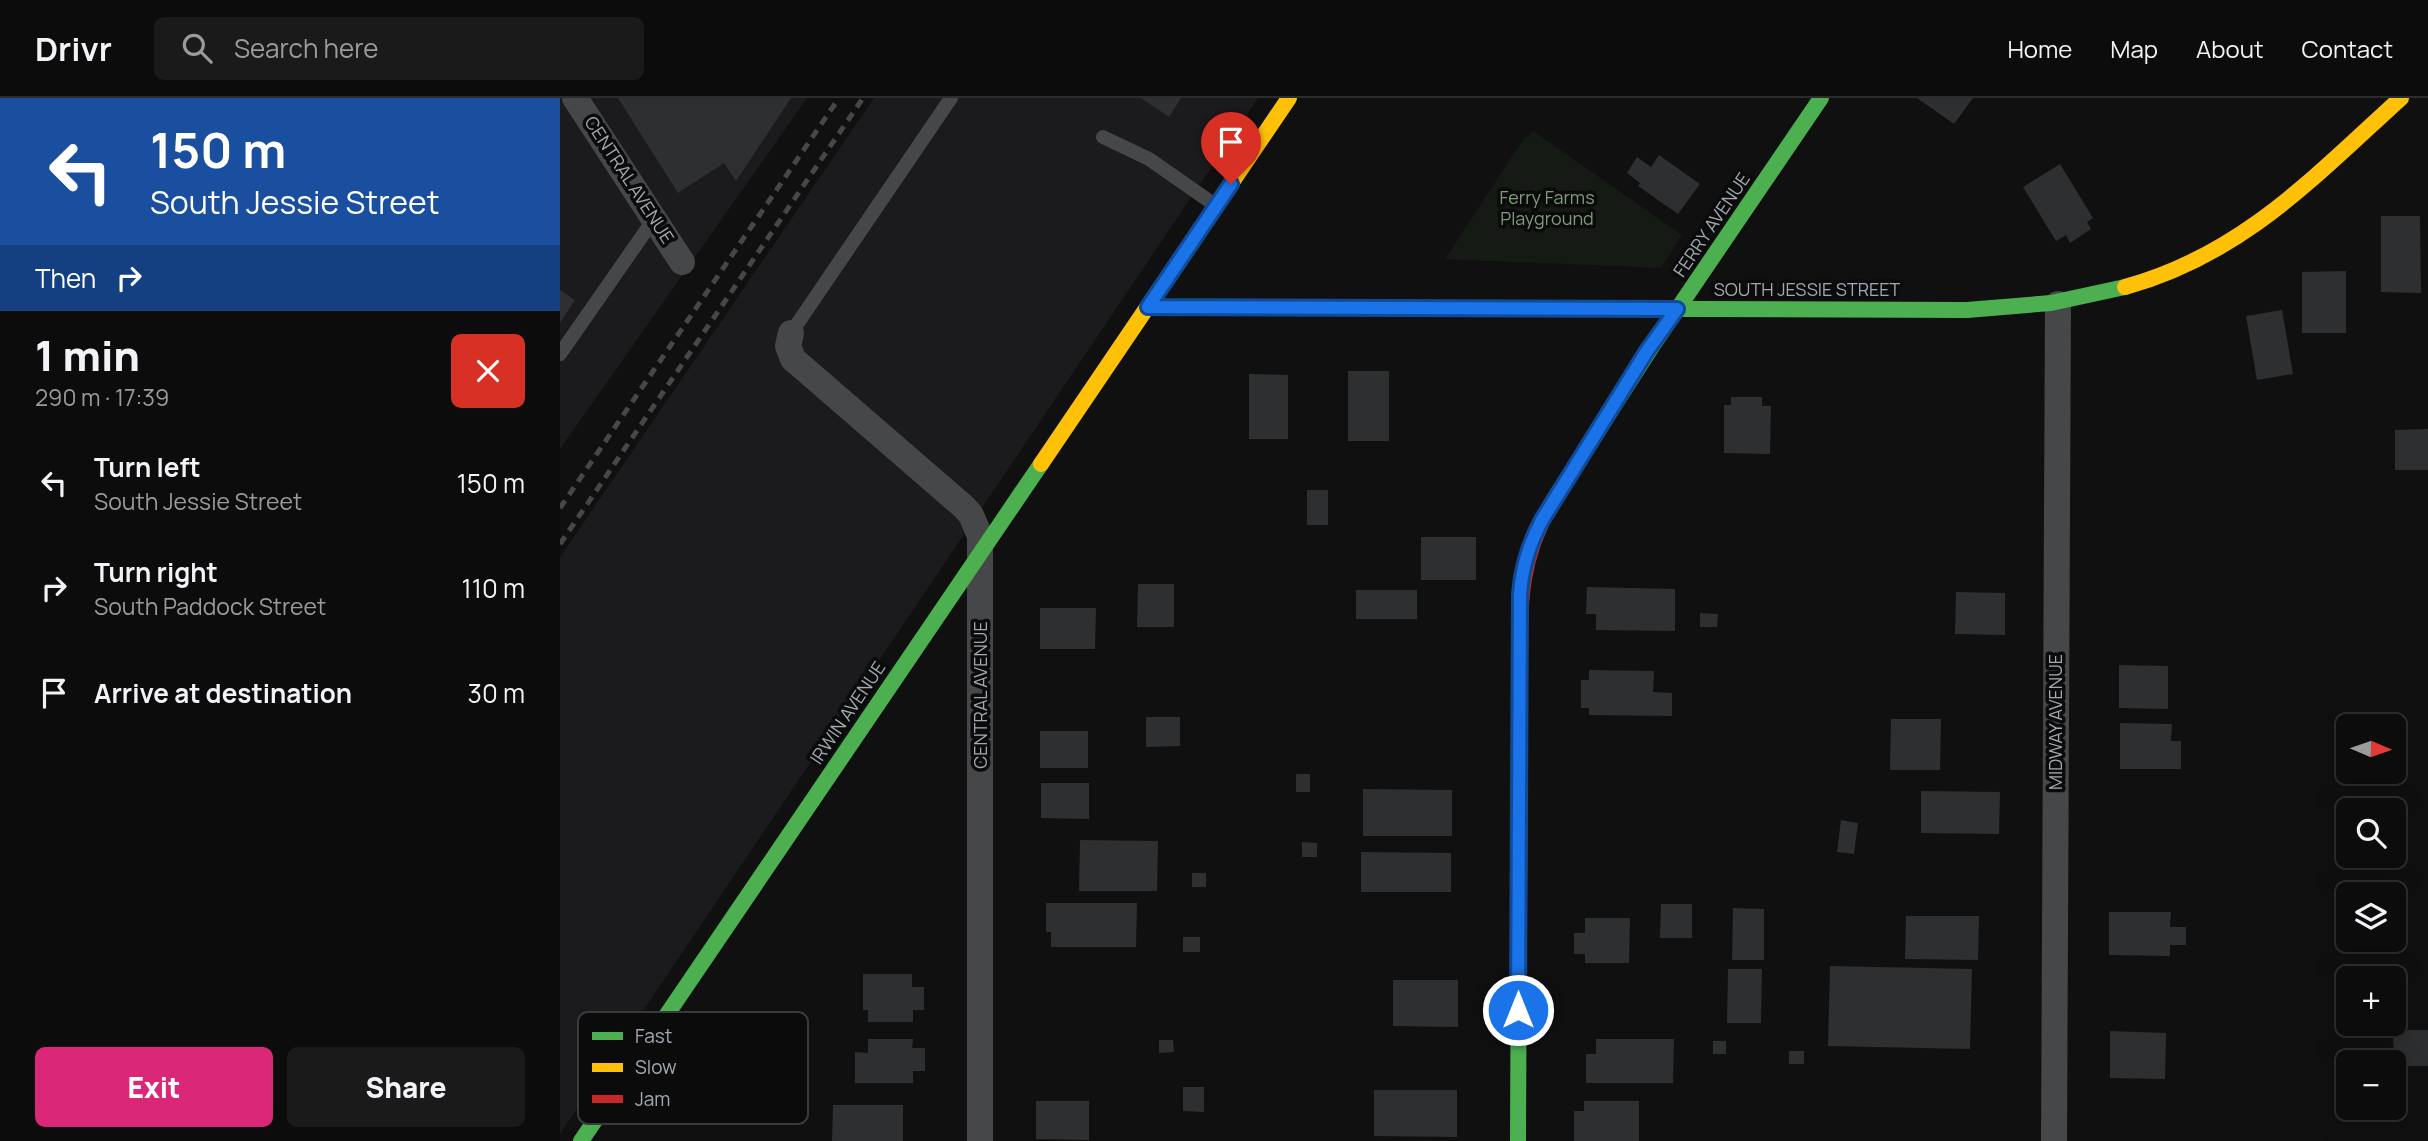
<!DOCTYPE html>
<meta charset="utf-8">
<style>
body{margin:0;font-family:Manrope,sans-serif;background:#1a1a1b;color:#f1f3f6;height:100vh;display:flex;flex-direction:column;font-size:26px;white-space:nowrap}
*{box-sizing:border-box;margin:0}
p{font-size:23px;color:#9a9b9d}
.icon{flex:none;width:38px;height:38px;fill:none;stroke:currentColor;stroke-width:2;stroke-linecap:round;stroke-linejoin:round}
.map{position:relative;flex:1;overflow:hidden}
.sheet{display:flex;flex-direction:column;background:#0c0c0d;width:560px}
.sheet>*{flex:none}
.guide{background:#1a4fa0;color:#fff;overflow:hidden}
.needle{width:46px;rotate:92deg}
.tools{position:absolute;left:1776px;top:616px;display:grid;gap:14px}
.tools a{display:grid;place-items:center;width:70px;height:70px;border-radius:10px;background:#0c0c0d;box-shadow:0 7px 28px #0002,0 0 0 2px #2c2c2e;font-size:35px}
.pin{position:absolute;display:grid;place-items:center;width:60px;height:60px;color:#fff;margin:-72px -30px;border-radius:50% 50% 50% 0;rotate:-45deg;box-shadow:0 0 7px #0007}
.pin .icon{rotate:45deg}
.me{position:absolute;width:77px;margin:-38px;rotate:0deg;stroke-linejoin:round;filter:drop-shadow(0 0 5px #0008)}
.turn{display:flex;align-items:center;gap:24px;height:147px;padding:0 35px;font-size:32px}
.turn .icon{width:91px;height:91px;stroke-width:2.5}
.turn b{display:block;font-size:49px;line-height:60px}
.then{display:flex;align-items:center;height:66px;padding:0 35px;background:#0003;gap:14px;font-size:26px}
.round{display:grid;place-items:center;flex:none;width:74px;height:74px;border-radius:10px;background:#1a1a1b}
.head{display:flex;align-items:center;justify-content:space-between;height:119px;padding:0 35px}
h1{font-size:42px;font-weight:800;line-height:52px}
.cta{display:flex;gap:14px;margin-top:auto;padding:14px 35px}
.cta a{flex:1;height:80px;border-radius:10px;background:#db2777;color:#fff;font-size:28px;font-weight:800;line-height:80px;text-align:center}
.cta a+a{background:#1a1a1b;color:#f1f3f6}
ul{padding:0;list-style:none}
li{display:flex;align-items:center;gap:21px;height:105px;padding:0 35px}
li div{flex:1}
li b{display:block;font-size:26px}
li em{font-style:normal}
header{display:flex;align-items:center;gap:42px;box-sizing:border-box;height:98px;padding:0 35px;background:#0c0c0d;border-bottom:2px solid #2c2c2e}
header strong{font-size:33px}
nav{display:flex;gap:38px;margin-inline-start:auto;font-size:24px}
.search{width:490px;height:63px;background:#1a1a1b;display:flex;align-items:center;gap:18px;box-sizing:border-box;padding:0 24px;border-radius:10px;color:#9a9b9d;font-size:26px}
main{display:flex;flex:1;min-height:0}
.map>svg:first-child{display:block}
.built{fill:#1b1b1d}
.green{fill:#161a15}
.building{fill:#2d2f31}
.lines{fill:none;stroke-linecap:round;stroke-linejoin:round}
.lane{stroke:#454749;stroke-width:14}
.street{stroke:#454749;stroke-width:26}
.fast{stroke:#4caf50;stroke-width:16}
.slow{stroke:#ffc107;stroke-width:16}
.jam{stroke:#c62828;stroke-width:16}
.rail{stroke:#454749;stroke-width:5;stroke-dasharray:9 7;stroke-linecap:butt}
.route-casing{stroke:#114b97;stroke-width:18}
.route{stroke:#1a73e8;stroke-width:12}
.labels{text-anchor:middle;stroke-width:7;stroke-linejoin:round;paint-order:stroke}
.street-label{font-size:18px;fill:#a1aab2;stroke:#0b0b0c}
.park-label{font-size:18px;fill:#7e9c79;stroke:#0b0b0c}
.key{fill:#0b0b0c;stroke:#383b3e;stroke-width:2}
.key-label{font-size:19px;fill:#a1aab2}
</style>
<header>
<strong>Drivr</strong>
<div class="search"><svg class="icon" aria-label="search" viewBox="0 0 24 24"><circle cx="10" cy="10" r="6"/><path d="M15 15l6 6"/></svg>Search here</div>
<nav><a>Home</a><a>Map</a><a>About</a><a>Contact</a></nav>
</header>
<main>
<section class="sheet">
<div class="guide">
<div class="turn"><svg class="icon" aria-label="left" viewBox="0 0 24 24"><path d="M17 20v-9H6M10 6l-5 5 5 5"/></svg><div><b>150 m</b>South Jessie Street</div></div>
<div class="then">Then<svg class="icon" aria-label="right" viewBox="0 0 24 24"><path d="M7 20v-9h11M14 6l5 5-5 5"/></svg></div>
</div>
<div class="head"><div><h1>1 min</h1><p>290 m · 17:39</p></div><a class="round" style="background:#d93025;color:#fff"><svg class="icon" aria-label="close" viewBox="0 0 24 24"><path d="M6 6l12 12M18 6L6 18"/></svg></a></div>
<ul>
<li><svg class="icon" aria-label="left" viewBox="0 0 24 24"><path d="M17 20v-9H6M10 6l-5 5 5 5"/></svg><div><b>Turn left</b><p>South Jessie Street</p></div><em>150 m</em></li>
<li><svg class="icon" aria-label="right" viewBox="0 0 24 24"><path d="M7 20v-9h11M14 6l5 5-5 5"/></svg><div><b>Turn right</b><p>South Paddock Street</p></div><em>110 m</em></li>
<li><svg class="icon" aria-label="arrive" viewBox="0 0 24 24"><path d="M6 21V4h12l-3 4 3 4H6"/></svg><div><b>Arrive at destination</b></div><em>30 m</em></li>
</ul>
<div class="cta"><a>Exit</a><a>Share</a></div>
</section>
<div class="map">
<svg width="1868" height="1043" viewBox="0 0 1868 1043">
<rect width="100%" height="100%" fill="#101011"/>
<path class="built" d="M 0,0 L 247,0 L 0,351 Z
M 314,0 L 698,0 L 0,1036 L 0,459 Z"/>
<path class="green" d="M 973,33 L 1122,137 L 1101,170 L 885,161 L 965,39 L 968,40 Z"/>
<path class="building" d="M 58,0 L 231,0 L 176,83 L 164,65 L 118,95 Z
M 581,0 L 621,0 L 609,19 Z
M 1357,0 L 1413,0 L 1394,26 Z
M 1099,57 L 1140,86 L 1118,116 L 1078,88 L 1080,85 L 1067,75 L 1077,59 L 1091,69 Z
M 1500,66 L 1533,120 L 1527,124 L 1531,131 L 1510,145 L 1506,137 L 1496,143 L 1463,89 Z
M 1821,118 L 1860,118 L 1861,195 L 1821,194 Z
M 1786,173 L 1786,235 L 1742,235 L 1742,174 Z
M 0,192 L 15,202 L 0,225 Z
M 1722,212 L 1733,276 L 1697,282 L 1686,218 Z
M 788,273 L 829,273 L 829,343 L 788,343 Z
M 689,276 L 728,277 L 728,341 L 689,341 Z
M 1171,299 L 1202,299 L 1202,308 L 1211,308 L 1210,356 L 1164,355 L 1164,307 L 1171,307 Z
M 1868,331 L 1868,372 L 1835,372 L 1835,332 Z
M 747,392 L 768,392 L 768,427 L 747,427 Z
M 861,439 L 916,439 L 916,482 L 861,482 Z
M 578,486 L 614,486 L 614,529 L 577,529 Z
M 1027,489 L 1115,491 L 1115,533 L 1036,532 L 1036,516 L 1026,516 Z
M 796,492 L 857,492 L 857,521 L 796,521 Z
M 1396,494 L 1445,495 L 1445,537 L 1395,536 Z
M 480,510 L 536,510 L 535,551 L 480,551 Z
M 1140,515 L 1158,516 L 1157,529 L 1140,529 Z
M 1559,567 L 1608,568 L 1608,611 L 1559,610 Z
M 1029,572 L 1094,573 L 1093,594 L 1112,595 L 1112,618 L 1029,617 L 1029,610 L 1021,610 L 1021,582 L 1029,582 Z
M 586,619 L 620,619 L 620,648 L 586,649 Z
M 1331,621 L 1381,621 L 1380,672 L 1330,672 Z
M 1560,625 L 1612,626 L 1611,643 L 1621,643 L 1621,671 L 1560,671 Z
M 480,633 L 528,633 L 528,670 L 480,670 Z
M 736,676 L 750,676 L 750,694 L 736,694 Z
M 481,685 L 529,685 L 529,721 L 481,720 Z
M 803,691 L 892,692 L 892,738 L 803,738 Z
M 1361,693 L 1440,694 L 1439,736 L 1361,735 Z
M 1281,722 L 1298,725 L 1294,756 L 1277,754 Z
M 520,742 L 598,743 L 597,793 L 519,793 Z
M 742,744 L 757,745 L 757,759 L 742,759 Z
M 801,754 L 891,755 L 891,794 L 801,794 Z
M 632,775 L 646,775 L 646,789 L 632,789 Z
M 486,805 L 577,805 L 576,849 L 491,849 L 491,834 L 486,834 Z
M 1101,806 L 1132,806 L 1132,840 L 1100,840 Z
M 1173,810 L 1204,811 L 1204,862 L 1172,862 Z
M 1549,814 L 1611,814 L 1610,829 L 1626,829 L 1626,847 L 1610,847 L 1610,858 L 1549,857 Z
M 1346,818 L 1419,818 L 1418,862 L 1345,861 Z
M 1025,820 L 1070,820 L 1069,865 L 1025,865 L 1025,856 L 1014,856 L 1014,835 L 1025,835 Z
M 623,839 L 640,839 L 640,854 L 623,854 Z
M 1270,868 L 1412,871 L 1410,951 L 1268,948 Z
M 1168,871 L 1202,871 L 1201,925 L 1167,925 Z
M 303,876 L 352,876 L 352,889 L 364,889 L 364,912 L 353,912 L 353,924 L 308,924 L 308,912 L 303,912 Z
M 833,882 L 898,882 L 898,929 L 833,928 Z
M 1833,932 L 1868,932 L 1868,968 L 1834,968 Z
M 1550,933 L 1606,935 L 1605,981 L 1550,980 Z
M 308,941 L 353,941 L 352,950 L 365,950 L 365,973 L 353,973 L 353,985 L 295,985 L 295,954 L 308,955 Z
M 1036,941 L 1114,941 L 1113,985 L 1026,985 L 1026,956 L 1036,956 Z
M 599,942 L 613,942 L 614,954 L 599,955 Z
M 1153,943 L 1166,943 L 1166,956 L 1153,956 Z
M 1229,953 L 1244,953 L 1244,966 L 1229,966 Z
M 623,989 L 644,989 L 644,1014 L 623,1013 Z
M 814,992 L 897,992 L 897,1039 L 814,1038 Z
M 476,1003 L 529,1003 L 529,1042 L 476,1041 Z
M 1024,1003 L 1079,1003 L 1079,1043 L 1014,1043 L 1014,1013 L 1024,1013 Z
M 273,1007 L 343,1007 L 343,1043 L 272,1043 Z"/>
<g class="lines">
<path class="lane" d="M 543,39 L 589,61 L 655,107
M 231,235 L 391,0
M 0,256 L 94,121"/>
<path class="street" d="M 15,0 L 122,164
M 231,235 L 228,248 L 233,261 L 404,409 L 411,417 L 420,438 L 420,1043
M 1494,1043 L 1498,206"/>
<path class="fast" d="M 588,209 L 1407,212 L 1491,205 L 1565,189
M 991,406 L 1093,247 L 1261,0
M 21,1043 L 481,366
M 958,1043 L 960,571"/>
<path class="slow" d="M 1565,189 C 1682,157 1755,78 1841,0
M 481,366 L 729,0"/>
<path class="jam" d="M 960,571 C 960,506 958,465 991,406"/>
<path class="rail" d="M 0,410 L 279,0
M 0,446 L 303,0"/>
</g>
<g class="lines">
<defs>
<path id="route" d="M 671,86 L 588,209 L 1117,211 L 1087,253 L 982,422 C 969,446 962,469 960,496 L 958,912"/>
</defs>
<use href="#route" class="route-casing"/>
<use href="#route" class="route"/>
</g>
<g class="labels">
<g class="street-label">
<text transform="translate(69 82) rotate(57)" y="6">CENTRAL AVENUE</text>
<text transform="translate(1152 127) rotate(-56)" y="6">FERRY AVENUE</text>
<text x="1247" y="198">SOUTH JESSIE STREET</text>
<text transform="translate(421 597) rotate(-90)" y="6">CENTRAL AVENUE</text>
<text transform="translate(288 615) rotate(-56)" y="6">IRWIN AVENUE</text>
<text transform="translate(1496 624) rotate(-90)" y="6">MIDWAY AVENUE</text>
</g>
<g class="park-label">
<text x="987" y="106">Ferry Farms<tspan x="987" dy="21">Playground</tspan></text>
</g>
</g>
<rect x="18" y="914" width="230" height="112" rx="10" class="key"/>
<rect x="32" y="934" width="31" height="8" fill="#4caf50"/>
<rect x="32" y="965" width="31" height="9" fill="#ffc107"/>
<rect x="32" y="997" width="31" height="8" fill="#c62828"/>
<g class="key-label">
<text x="75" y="945">Fast</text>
<text x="75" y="976">Slow</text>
<text x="75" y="1008">Jam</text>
</g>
</svg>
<div class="tools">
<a><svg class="needle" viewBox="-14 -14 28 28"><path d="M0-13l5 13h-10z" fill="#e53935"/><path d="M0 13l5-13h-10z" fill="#9a9b9d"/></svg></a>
<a><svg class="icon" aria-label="search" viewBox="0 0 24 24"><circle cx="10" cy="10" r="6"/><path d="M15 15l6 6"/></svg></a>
<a><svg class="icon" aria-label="layers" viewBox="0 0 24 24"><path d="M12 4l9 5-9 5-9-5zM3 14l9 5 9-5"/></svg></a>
<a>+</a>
<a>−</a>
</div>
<div class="pin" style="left:671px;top:86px;background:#d93025"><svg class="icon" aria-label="arrive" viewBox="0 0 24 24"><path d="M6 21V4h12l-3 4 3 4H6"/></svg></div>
<svg class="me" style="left:958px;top:912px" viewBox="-20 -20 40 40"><circle r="17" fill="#1a73e8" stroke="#fff" stroke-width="3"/><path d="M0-11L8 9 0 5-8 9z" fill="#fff"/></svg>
</div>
</main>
